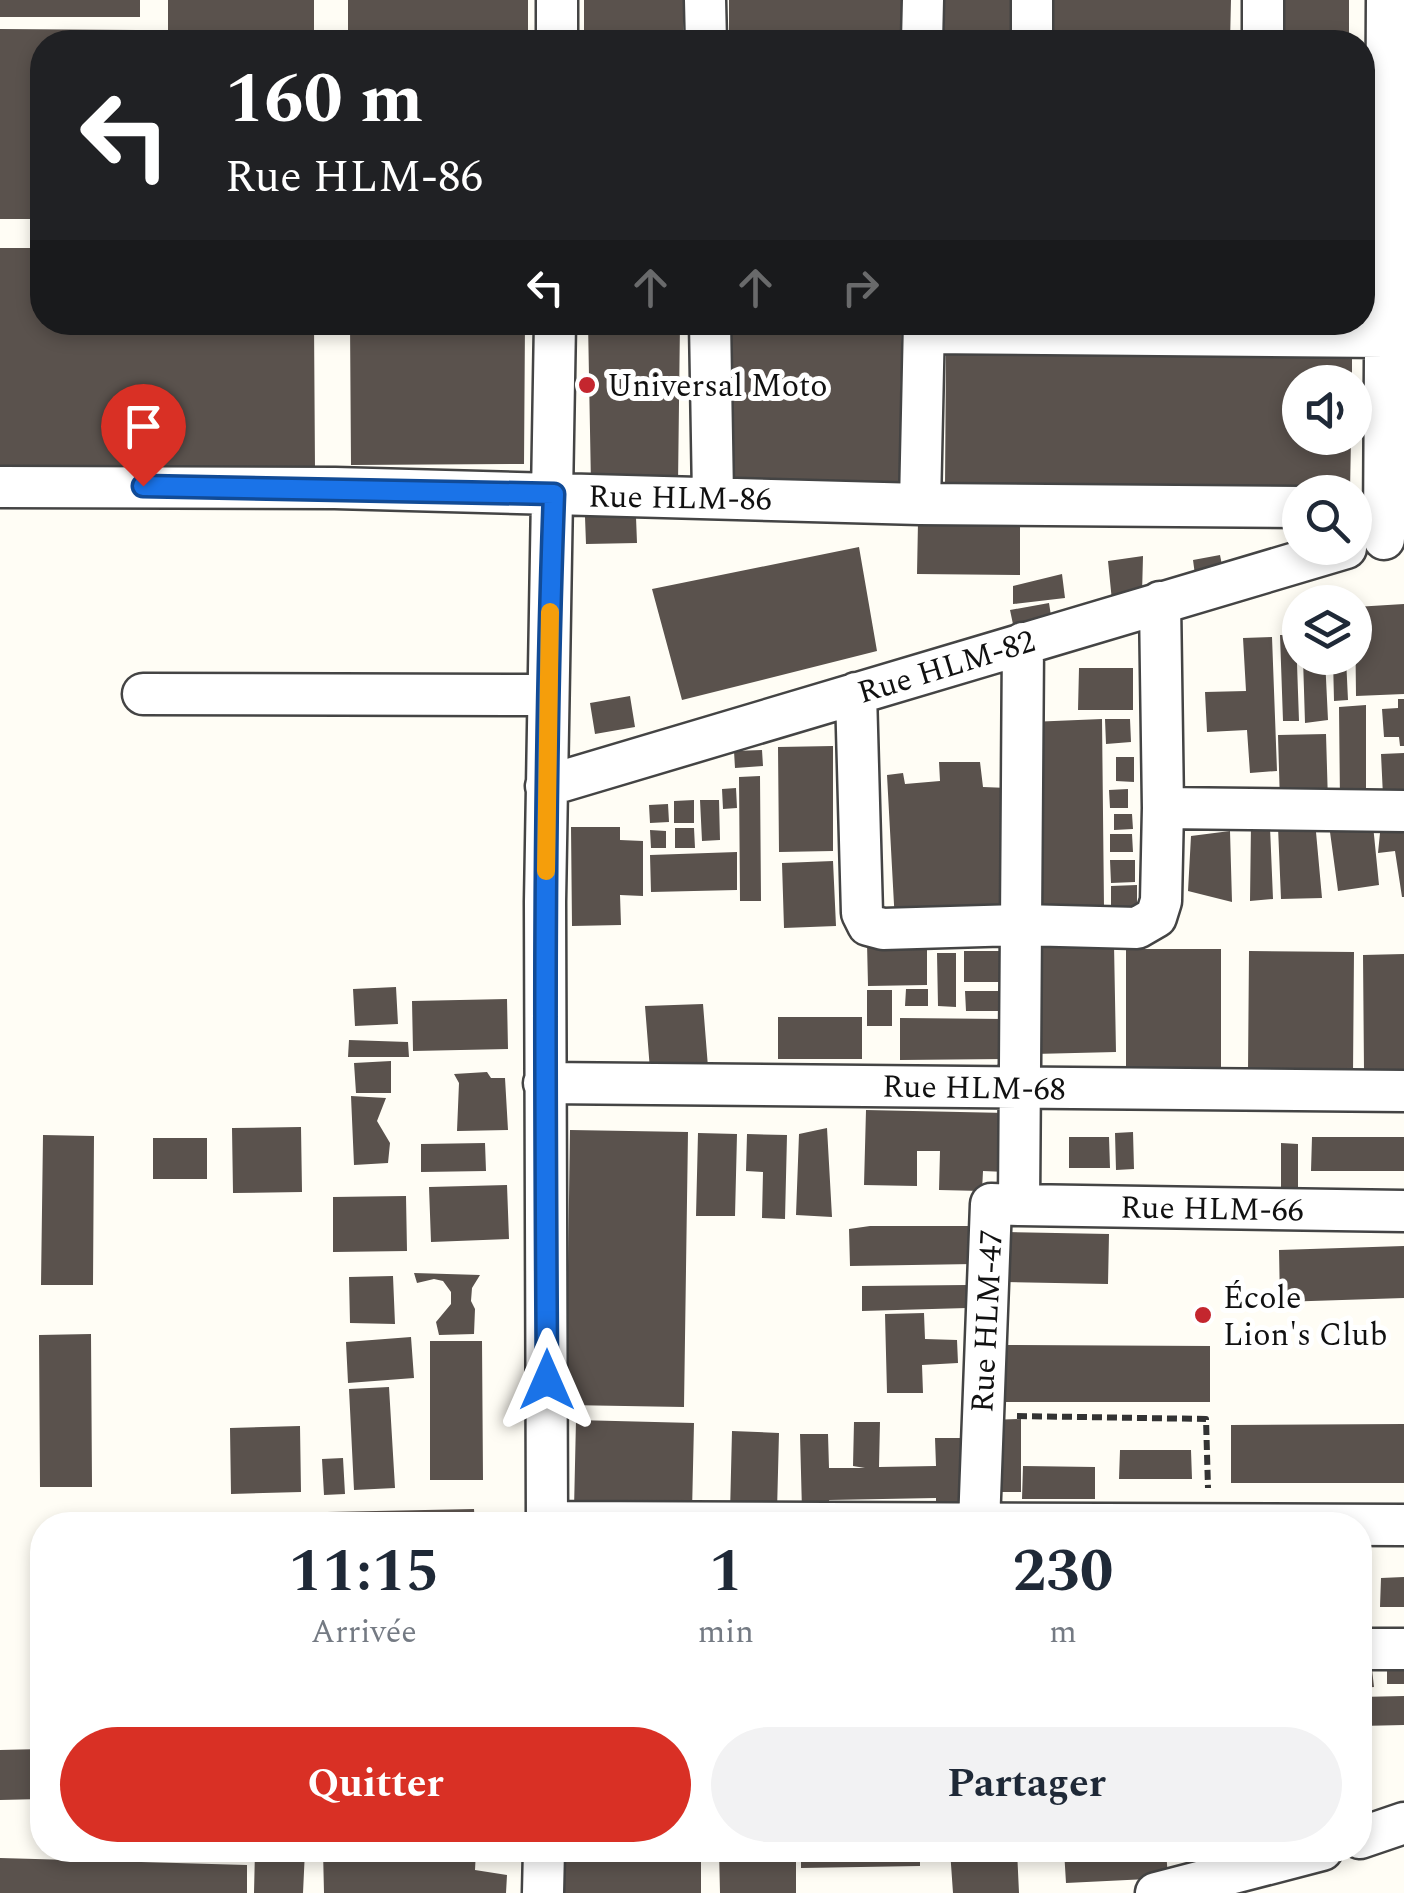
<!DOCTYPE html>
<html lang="fr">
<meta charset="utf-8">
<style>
body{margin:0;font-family:Spectral,serif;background:#f2f2f3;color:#1f2937;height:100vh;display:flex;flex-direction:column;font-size:38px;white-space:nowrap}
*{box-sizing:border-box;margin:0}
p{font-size:32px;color:#747a83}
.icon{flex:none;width:55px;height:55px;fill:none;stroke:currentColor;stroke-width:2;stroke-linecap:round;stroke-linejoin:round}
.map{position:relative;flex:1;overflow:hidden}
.side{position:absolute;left:30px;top:1512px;width:1342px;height:350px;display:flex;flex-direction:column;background:#fff;border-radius:40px;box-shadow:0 5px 15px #0003}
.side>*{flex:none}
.banner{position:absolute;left:30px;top:30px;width:1345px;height:305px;border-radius:40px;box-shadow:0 5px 15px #0003;background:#202124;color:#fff;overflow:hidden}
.buttons{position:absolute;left:1282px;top:365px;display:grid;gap:20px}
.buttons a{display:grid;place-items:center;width:90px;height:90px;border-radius:50%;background:#fff;box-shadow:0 5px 15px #0003;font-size:50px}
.pin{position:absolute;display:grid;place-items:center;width:85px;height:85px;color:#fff;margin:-102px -42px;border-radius:50% 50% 50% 0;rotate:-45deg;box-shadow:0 0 10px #0007}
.pin .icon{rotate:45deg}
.me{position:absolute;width:110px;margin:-55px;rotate:0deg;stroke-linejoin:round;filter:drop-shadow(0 0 8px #0008)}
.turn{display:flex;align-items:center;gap:35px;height:210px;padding:0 30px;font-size:45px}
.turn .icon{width:130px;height:130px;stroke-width:2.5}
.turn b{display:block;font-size:70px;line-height:85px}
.lanes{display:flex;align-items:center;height:95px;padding:0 30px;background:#0003;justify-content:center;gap:50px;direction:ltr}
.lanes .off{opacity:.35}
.eta{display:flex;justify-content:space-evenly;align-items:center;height:170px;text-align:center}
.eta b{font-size:60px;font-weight:700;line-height:70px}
.action{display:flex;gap:20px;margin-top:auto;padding:20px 30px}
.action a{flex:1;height:115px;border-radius:60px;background:#d93025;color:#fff;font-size:40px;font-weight:700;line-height:115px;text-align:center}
.action a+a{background:#f2f2f3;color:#1f2937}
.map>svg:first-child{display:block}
.building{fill:#5a524d}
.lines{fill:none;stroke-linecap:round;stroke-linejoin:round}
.minor-casing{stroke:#444;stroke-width:45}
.path{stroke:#333;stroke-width:6;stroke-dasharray:10 5;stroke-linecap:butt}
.minor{stroke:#fff;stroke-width:40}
.route-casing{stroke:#114b97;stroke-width:25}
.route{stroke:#1a73e8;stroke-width:18}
.slow{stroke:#f59e0b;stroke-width:18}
.poi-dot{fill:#c4262e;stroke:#fff;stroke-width:4}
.labels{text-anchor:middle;stroke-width:10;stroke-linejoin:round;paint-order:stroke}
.poi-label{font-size:32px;fill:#111;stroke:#fff;text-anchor:start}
.street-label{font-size:32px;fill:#111;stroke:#fff}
</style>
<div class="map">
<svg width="1404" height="1893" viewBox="0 0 1404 1893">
<rect width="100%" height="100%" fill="#fffdf5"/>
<path class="building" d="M 0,0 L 140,0 L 140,17 L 0,17 Z
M 168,0 L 314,0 L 314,42 L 168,42 Z
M 348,0 L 528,0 L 528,42 L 348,42 Z
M 584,0 L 684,0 L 683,42 L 584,42 Z
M 729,0 L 908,0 L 907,42 L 729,42 Z
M 936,0 L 1018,0 L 1018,42 L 936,42 Z
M 1037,0 L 1231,0 L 1230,42 L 1036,42 Z
M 1276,0 L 1349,0 L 1349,42 L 1275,42 Z
M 0,29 L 136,30 L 136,42 L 42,42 L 42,219 L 0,219 Z
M 0,248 L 42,248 L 42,322 L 314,322 L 315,470 L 0,470 Z
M 350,322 L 525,322 L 524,464 L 351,465 Z
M 588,322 L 680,322 L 678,484 L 591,485 Z
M 725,322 L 902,322 L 899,483 L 723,482 Z
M 946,350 L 1352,355 L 1352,382 L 1300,382 L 1300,438 L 1351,438 L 1350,492 L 945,487 Z
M 585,517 L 636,517 L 637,543 L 586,544 Z
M 918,522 L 1020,522 L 1020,575 L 917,574 Z
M 859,547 L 877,651 L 682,700 L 652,589 Z
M 1220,555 L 1223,570 L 1195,575 L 1193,560 Z
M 1143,556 L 1142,594 L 1112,601 L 1108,561 Z
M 1062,574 L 1065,598 L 1013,604 L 1013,586 Z
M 1049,603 L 1052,622 L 1014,629 L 1010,610 Z
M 1404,604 L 1404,694 L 1356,696 L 1355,607 Z
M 1280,635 L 1296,635 L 1299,721 L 1283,721 Z
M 1272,637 L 1277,771 L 1250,773 L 1247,730 L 1207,732 L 1205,692 L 1246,691 L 1243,638 Z
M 1303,658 L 1325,658 L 1328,720 L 1305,723 Z
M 1333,658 L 1346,658 L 1348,700 L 1334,701 Z
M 1079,668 L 1133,668 L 1133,710 L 1078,710 Z
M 630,696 L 635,727 L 595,734 L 590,703 Z
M 1398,699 L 1404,699 L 1404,746 L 1400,746 L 1399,737 L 1384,737 L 1382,709 L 1398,708 Z
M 1366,705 L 1366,798 L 1340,801 L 1339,707 Z
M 1102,719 L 1104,908 L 1035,912 L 1030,722 Z
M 1105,719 L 1130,719 L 1131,742 L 1106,744 Z
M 1326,734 L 1328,802 L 1280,803 L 1278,735 Z
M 833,746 L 833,851 L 779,852 L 778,747 Z
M 762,750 L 763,766 L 735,768 L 734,751 Z
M 1404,753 L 1404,794 L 1383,796 L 1381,754 Z
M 1116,757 L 1134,757 L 1134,782 L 1116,781 Z
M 939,762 L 980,762 L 983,787 L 1008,788 L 1014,906 L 895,923 L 887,775 L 903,773 L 905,784 L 940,781 Z
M 760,776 L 761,901 L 740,901 L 739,777 Z
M 736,788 L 737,808 L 723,809 L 722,789 Z
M 1128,789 L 1128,808 L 1110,808 L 1109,790 Z
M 694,800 L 694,823 L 674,823 L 674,801 Z
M 700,800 L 719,800 L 720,840 L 702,841 Z
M 668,804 L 669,822 L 650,823 L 649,805 Z
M 1114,814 L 1132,814 L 1133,829 L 1114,830 Z
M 1404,822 L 1404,897 L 1402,897 L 1395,851 L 1378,853 L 1381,823 Z
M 1251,824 L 1270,827 L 1273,899 L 1250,901 Z
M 1301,824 L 1316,832 L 1322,898 L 1281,899 L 1278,827 Z
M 1373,825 L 1379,885 L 1338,891 L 1330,832 Z
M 571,827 L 620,827 L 620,840 L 643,841 L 643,896 L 620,895 L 621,925 L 572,926 Z
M 675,828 L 694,828 L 695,848 L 675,848 Z
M 650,830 L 666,831 L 666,848 L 651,848 Z
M 1230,831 L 1232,902 L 1188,891 L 1191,836 Z
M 1110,834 L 1132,834 L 1133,852 L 1110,852 Z
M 737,852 L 737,890 L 651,892 L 650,855 Z
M 1110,860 L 1135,860 L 1135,882 L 1111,883 Z
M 833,861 L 836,926 L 784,928 L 782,863 Z
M 1137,885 L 1137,909 L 1111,910 L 1111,886 Z
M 867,943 L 927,943 L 927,985 L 868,986 Z
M 1114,944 L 1116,1052 L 1034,1054 L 1032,946 Z
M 1126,949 L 1221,949 L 1221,1069 L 1126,1069 Z
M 964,951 L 1006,951 L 1006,982 L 964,982 Z
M 1249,951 L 1354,952 L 1353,1073 L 1248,1072 Z
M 937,953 L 956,953 L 956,1007 L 938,1006 Z
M 1404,954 L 1404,1069 L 1364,1070 L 1363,955 Z
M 396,987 L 398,1024 L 355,1026 L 353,989 Z
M 906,989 L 928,989 L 928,1006 L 905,1006 Z
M 867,990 L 892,990 L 892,1026 L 867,1026 Z
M 965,991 L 1004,991 L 1004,1011 L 966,1011 Z
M 507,999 L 508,1049 L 413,1051 L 412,1001 Z
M 703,1004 L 708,1067 L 650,1070 L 645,1006 Z
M 778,1017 L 862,1017 L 862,1059 L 778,1059 Z
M 900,1018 L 1004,1019 L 1004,1059 L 900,1060 Z
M 349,1040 L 408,1042 L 409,1057 L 348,1057 Z
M 391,1061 L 391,1093 L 356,1093 L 354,1063 Z
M 487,1072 L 491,1078 L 505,1078 L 508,1130 L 457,1131 L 459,1083 L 454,1074 Z
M 351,1096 L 386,1098 L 377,1121 L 390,1143 L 388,1163 L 354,1165 Z
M 866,1110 L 1007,1113 L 1006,1172 L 983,1171 L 982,1191 L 939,1190 L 940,1151 L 917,1151 L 917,1186 L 864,1185 Z
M 301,1127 L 302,1192 L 233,1193 L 232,1128 Z
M 827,1128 L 832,1217 L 796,1215 L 799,1134 Z
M 570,1130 L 688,1132 L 684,1407 L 566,1405 Z
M 1133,1132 L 1134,1169 L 1116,1170 L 1115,1133 Z
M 698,1133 L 737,1134 L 735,1216 L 696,1216 Z
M 747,1134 L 787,1135 L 785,1219 L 762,1218 L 763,1172 L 746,1171 Z
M 43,1135 L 94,1136 L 93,1285 L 41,1285 Z
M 1069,1137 L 1109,1137 L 1110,1168 L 1069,1168 Z
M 1312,1137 L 1404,1137 L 1404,1171 L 1311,1171 Z
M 153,1138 L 207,1138 L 207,1179 L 153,1179 Z
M 485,1143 L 486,1171 L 421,1172 L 421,1144 Z
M 1281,1143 L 1298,1144 L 1298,1196 L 1281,1196 Z
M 507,1185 L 509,1239 L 431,1242 L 429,1187 Z
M 406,1196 L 407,1251 L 333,1252 L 333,1197 Z
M 870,1226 L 974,1226 L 974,1264 L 850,1266 L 849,1229 Z
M 1006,1232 L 1109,1234 L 1108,1284 L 1005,1282 Z
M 1404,1246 L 1404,1298 L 1280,1302 L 1279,1250 Z
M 414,1273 L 480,1275 L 472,1288 L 471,1301 L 475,1309 L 474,1334 L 439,1335 L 436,1322 L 451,1304 L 451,1292 L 443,1281 L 434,1279 L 417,1283 Z
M 393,1276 L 395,1324 L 350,1323 L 349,1277 Z
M 967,1285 L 967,1308 L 862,1311 L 862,1286 Z
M 924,1313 L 925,1339 L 957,1340 L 958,1363 L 922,1365 L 923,1393 L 887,1393 L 885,1314 Z
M 91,1334 L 92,1487 L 40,1487 L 39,1335 Z
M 411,1337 L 414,1378 L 348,1383 L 346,1342 Z
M 430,1341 L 482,1341 L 483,1480 L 430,1480 Z
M 1003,1345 L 1210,1346 L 1210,1402 L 1003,1402 Z
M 389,1387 L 395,1488 L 354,1490 L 349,1389 Z
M 1021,1419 L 1021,1492 L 994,1492 L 990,1420 Z
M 576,1420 L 694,1423 L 692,1512 L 574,1509 Z
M 854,1422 L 880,1422 L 879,1467 L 936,1466 L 935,1438 L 961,1438 L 962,1513 L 936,1513 L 936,1498 L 829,1500 L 830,1511 L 802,1511 L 800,1434 L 828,1434 L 829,1468 L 865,1468 L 853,1466 Z
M 1404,1424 L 1404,1483 L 1231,1483 L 1231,1425 Z
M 300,1426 L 301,1492 L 231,1494 L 230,1428 Z
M 732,1431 L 779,1433 L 777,1511 L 730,1513 Z
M 1120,1450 L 1191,1450 L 1192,1479 L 1119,1479 Z
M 343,1458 L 345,1494 L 324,1495 L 322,1459 Z
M 1023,1466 L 1095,1467 L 1095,1499 L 1022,1499 Z
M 474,1509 L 475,1525 L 327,1525 L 327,1512 Z
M 39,1567 L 42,1567 L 42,1634 L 36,1634 Z
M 1404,1577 L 1404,1607 L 1380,1607 L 1381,1578 Z
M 1371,1660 L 1374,1687 L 1360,1688 L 1360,1661 Z
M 1387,1660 L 1404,1660 L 1404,1684 L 1387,1684 Z
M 1404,1696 L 1404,1725 L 1360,1726 L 1360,1697 Z
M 42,1749 L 42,1799 L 0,1800 L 0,1750 Z
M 255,1850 L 305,1850 L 303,1893 L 254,1893 Z
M 323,1850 L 476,1850 L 475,1870 L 507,1875 L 506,1893 L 324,1893 Z
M 561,1850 L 701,1850 L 701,1893 L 561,1893 Z
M 719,1850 L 796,1850 L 796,1893 L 720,1893 Z
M 801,1850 L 920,1850 L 920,1866 L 801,1868 Z
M 950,1850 L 1017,1850 L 1019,1893 L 953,1893 Z
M 1064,1850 L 1166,1850 L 1168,1878 L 1066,1883 Z
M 0,1858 L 247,1865 L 247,1893 L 0,1893 Z"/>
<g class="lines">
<defs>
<path id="minor" d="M 705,0 L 706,42
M 1032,0 L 1032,42
M 1263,0 L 1263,42
M 557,42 L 557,0
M 922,42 L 923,0
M 710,322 L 713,496
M 924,333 L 1384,337
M 0,487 L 335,488 L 920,504 L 1300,507
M 920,504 L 924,322
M 1384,539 L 1387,0
M 1160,602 L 1163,808 L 1404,811
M 856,693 L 862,913 L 868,925 L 883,929 L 1022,925 L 1137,928 L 1156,917 L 1161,901 L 1163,808
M 143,694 L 547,695
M 546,786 L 1346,548
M 544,1083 L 1404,1091
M 1019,1205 L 1404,1211
M 547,1522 L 1404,1525
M 979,1524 L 991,1204 L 1019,1205 L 1023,643
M 547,1525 L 545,902 L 555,322
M 1360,1649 L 1404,1649
M 1360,1838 L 1404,1823
M 543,1893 L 544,1850
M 1156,1893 L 1322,1850"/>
</defs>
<use href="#minor" class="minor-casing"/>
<path class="path" d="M 1017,1416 L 1206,1419 L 1208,1488"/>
<use href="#minor" class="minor"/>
</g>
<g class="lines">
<defs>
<path id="route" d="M 143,486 L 554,494 C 543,789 545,1085 547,1380"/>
</defs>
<use href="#route" class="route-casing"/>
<use href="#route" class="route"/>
<path class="slow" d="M 546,871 L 550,612"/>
</g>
<g class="poi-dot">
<circle cx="587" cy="385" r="10"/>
<circle cx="1203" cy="1315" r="10"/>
</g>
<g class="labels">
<g class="poi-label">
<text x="607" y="396">Universal Moto</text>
<text x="1223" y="1308">École<tspan x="1223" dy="37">Lion's Club</tspan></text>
</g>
<g class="street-label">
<text transform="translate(680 497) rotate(1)" y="11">Rue HLM-86</text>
<text transform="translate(946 666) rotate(-17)" y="11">Rue HLM-82</text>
<text transform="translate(974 1087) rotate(1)" y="11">Rue HLM-68</text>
<text transform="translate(1212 1208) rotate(1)" y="11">Rue HLM-66</text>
<text transform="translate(986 1321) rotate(-87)" y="11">Rue HLM-47</text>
</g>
</g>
</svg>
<div class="buttons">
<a><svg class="icon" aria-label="sound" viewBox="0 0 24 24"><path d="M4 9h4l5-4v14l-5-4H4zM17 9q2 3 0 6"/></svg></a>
<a><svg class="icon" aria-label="search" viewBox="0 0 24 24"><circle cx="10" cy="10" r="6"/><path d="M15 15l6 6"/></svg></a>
<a><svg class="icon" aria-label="layers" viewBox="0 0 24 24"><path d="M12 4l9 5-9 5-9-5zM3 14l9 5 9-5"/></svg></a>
</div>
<div class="pin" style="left:143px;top:486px;background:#d93025"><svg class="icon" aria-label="arrive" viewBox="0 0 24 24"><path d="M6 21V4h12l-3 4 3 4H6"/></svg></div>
<svg class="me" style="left:547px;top:1380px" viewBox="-20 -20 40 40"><path d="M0-17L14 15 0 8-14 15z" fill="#1a73e8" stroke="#fff" stroke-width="4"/></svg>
<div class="banner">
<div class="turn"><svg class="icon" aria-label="left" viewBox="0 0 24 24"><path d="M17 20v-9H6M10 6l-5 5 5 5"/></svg><div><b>160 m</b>Rue HLM-86</div></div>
<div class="lanes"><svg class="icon" aria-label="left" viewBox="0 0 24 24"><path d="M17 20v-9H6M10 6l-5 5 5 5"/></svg><svg class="icon off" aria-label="ahead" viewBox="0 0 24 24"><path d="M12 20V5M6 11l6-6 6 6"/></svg><svg class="icon off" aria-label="ahead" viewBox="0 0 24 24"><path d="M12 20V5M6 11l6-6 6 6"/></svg><svg class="icon off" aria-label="right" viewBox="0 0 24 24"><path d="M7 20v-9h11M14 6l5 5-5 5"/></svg></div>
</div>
<section class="side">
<div class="eta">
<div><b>11:15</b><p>Arrivée</p></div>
<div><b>1</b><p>min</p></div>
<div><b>230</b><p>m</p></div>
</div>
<div class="action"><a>Quitter</a><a>Partager</a></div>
</section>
</div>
